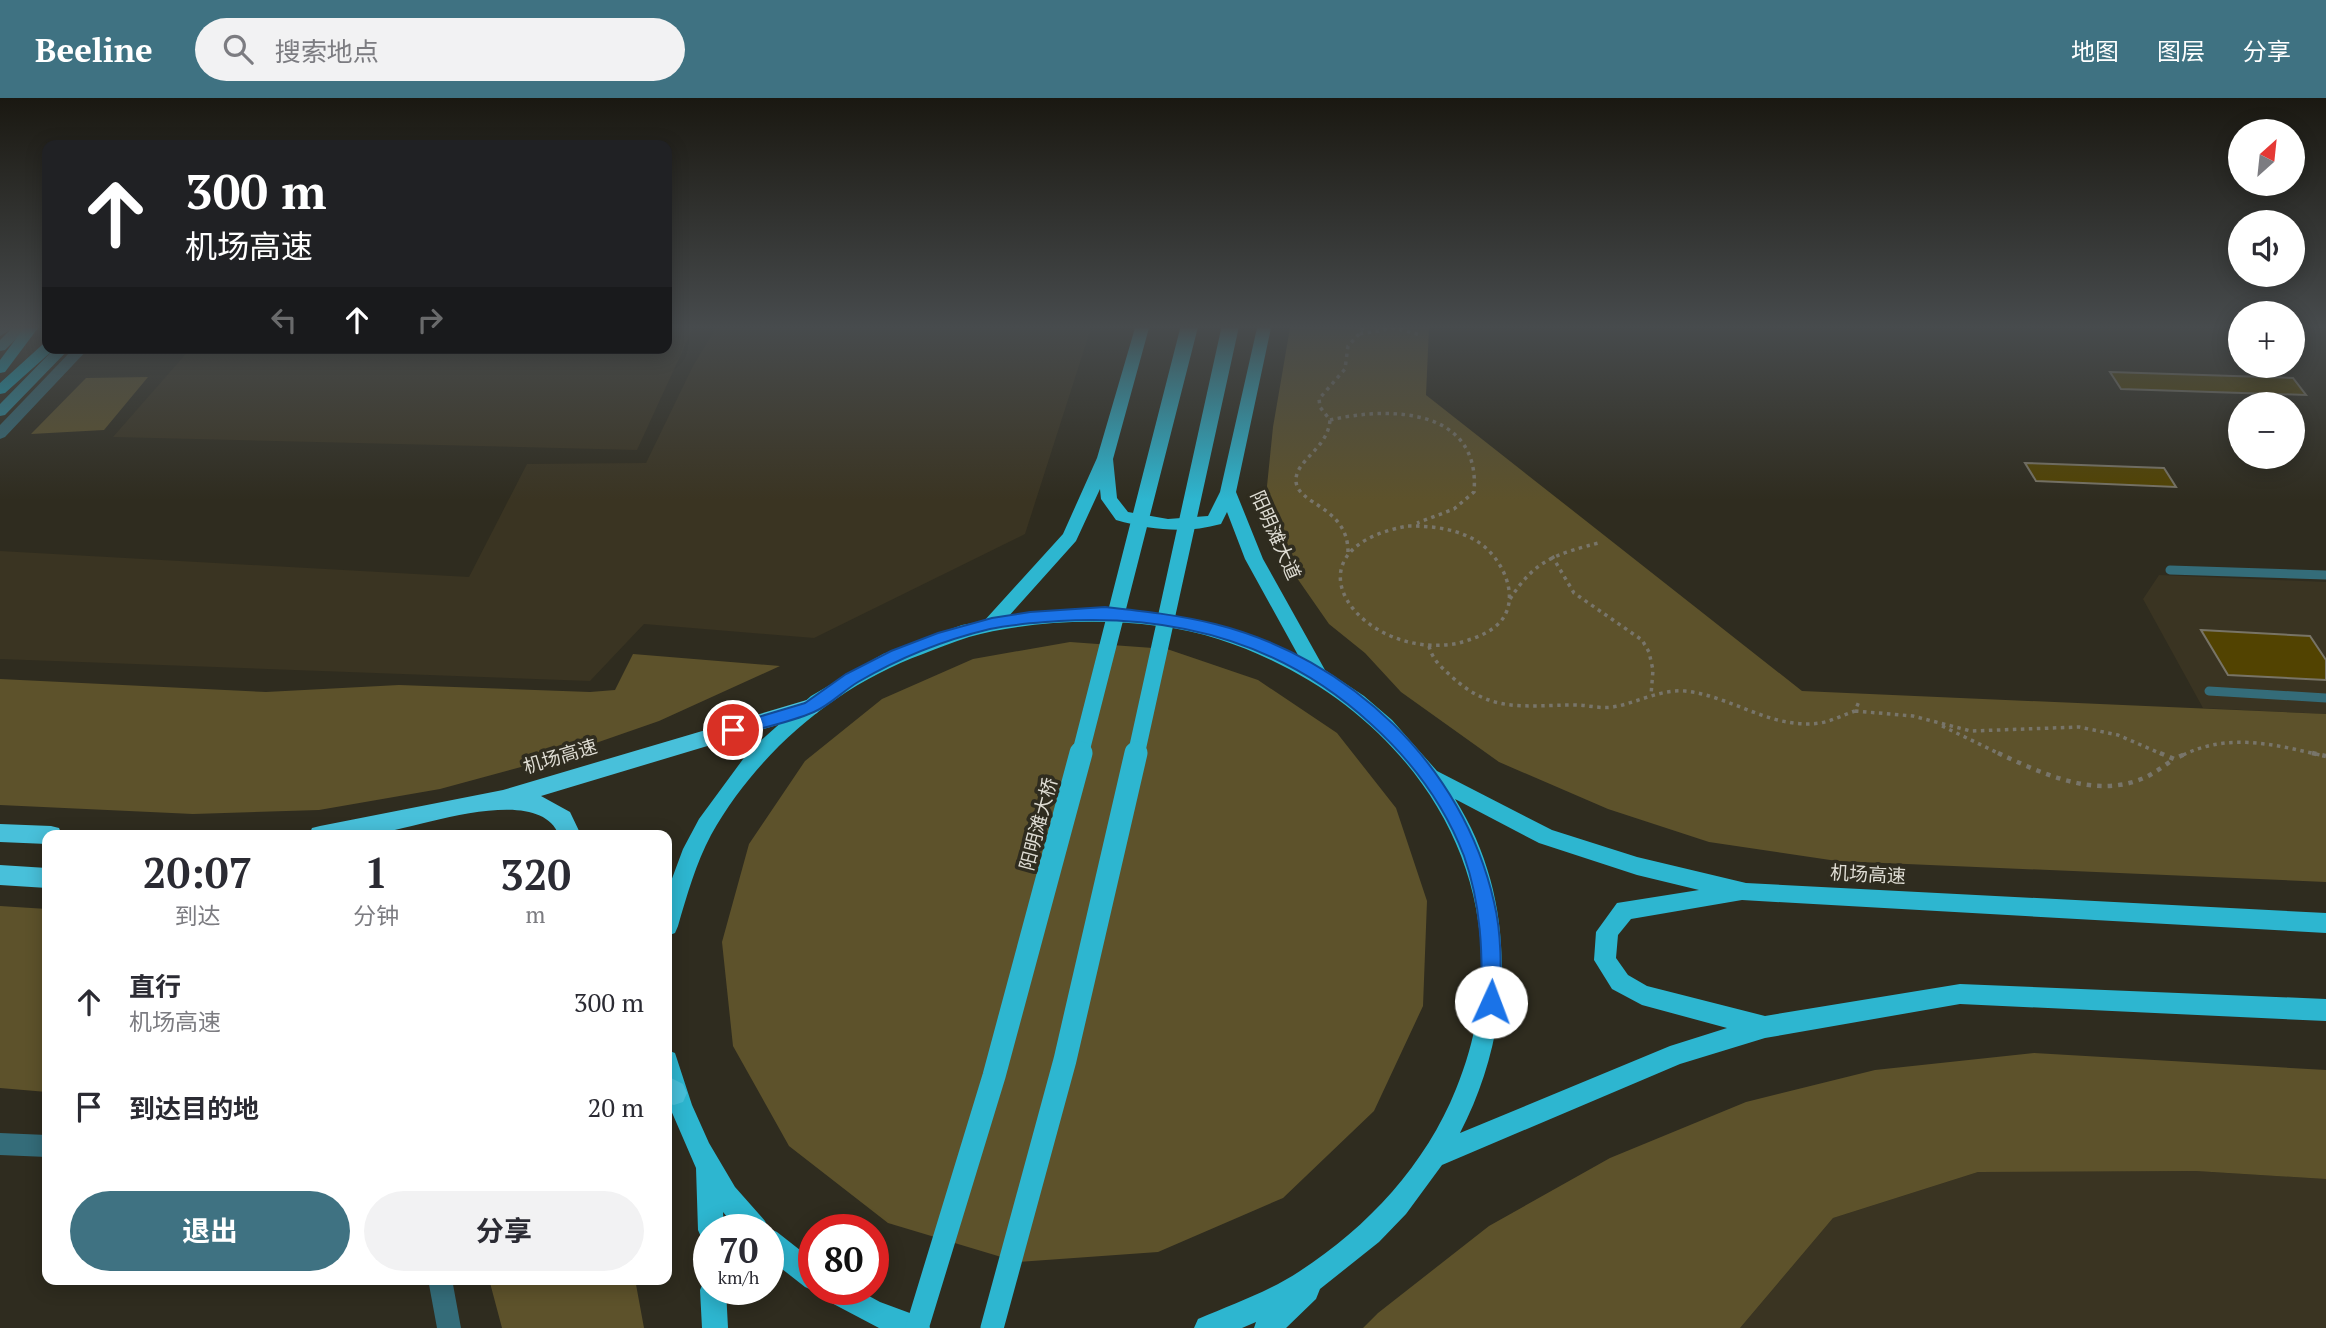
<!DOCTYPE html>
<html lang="zh">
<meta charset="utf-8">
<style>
body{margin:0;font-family:"PT Serif","Noto Sans SC",serif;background:#f2f2f3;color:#2b2b33;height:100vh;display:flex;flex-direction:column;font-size:26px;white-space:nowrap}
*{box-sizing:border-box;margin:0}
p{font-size:23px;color:#7c7c81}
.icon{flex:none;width:38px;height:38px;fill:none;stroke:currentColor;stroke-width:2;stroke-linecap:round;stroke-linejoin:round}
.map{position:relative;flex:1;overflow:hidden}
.details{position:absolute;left:42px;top:732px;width:630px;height:455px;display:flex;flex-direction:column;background:#fff;border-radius:14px;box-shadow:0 4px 18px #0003}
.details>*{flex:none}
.banner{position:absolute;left:42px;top:42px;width:630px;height:214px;border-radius:14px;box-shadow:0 4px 18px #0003;background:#202124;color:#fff;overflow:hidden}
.needle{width:46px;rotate:27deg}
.tools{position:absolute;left:2228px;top:21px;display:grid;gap:14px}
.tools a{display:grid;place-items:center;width:77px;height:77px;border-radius:50%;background:#fff;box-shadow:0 4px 18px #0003;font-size:35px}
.speed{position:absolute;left:693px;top:1116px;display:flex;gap:14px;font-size:35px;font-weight:700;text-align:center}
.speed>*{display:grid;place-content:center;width:91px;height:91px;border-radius:50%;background:#fff;box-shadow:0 4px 18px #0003;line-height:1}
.speed small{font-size:18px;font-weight:400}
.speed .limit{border:10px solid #d22;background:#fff;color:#111}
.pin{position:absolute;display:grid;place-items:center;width:60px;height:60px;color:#fff;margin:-30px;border:4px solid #fff;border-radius:50%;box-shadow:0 2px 7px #0007}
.me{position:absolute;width:77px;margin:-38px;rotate:2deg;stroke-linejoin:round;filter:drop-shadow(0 0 5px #0008)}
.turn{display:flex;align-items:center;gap:24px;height:147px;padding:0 28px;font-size:32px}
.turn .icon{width:91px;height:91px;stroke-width:2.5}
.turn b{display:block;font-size:49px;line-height:60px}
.lanes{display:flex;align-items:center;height:66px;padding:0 28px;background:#0003;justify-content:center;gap:35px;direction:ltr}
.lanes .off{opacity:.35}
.eta{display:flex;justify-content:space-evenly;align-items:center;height:119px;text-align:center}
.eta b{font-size:42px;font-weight:700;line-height:49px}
.action{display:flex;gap:14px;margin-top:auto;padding:14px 28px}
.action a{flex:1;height:80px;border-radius:42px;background:#3f7282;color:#fff;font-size:28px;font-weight:700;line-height:80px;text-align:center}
.action a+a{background:#f2f2f3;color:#2b2b33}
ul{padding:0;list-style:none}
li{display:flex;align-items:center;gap:21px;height:105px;padding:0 28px}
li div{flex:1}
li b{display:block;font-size:26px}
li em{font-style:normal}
header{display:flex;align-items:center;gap:42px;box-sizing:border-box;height:98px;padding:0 35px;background:#3f7282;color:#fff}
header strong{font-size:33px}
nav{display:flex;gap:38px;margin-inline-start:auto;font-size:24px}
.search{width:490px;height:63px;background:#f2f2f3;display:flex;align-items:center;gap:18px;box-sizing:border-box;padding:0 24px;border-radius:38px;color:#7c7c81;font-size:26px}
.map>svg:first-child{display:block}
.built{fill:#3a3422}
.green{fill:#5d522b}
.building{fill:#524301;stroke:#787466;stroke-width:2}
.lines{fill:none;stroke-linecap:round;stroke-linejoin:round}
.path-far1{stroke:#78756a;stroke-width:3.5;stroke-dasharray:3.5 4.5;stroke-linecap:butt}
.path{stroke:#78756a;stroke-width:4.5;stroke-dasharray:4.5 6;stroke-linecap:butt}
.service{stroke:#346c79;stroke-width:9}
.minor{fill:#346c79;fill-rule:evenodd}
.tertiary{fill:#346c79;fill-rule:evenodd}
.secondary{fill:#2a90a4;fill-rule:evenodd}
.primary{fill:#12abc6;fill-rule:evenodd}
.trunk{fill:#2db6d0;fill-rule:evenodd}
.motorway{fill:#48c0da;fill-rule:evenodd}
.trunk-bridge-far1{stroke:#2db6d0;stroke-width:17}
.trunk-bridge{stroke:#2db6d0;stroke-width:23}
.route{fill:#1a73e8;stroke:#114b97;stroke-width:2}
.labels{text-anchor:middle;stroke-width:7;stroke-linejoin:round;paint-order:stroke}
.street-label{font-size:19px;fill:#dedcd3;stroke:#2f2c1f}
</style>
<header>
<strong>Beeline</strong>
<div class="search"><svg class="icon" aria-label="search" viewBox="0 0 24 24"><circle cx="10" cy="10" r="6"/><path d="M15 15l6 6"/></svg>搜索地点</div>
<nav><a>地图</a><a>图层</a><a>分享</a></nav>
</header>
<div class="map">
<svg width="2326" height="1230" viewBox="0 0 2326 1230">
<rect width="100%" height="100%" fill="#2f2c1f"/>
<path class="built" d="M 667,230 L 693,230 L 637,352 L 113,339 L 191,250 L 667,250 Z
M 716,230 L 1091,230 L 1025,436 L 814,540 L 644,526 L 590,583 L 0,561 L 0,453 L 469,479 L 527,366 L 646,365 L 693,268 Z
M 2159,477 L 2326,484 L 2326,616 L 2203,610 L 2143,501 Z
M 2196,1073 L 2326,1081 L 2326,1230 L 1740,1230 L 1833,1120 L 1978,1074 Z"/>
<path class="green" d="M 1290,230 L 1429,230 L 1426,297 L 1802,593 L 2326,616 L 2326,784 L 1837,763 L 1709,744 L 1608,711 L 1499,664 L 1401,594 L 1365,555 L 1329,526 L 1297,480 L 1275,437 L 1267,388 L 1273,329 Z
M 148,279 L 104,332 L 31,336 L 86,280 Z
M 1070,544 L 1167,551 L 1258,582 L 1337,635 L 1396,710 L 1427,803 L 1423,908 L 1374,1013 L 1283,1100 L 1158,1154 L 1018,1164 L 888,1125 L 789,1048 L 733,948 L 722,844 L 749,746 L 805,663 L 882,601 L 973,561 Z
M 633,556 L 780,568 L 659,623 L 547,662 L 440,691 L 319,712 L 193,716 L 0,707 L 0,581 L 266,594 L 399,587 L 590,594 L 615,592 Z
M 0,808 L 47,811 L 47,994 L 0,990 Z
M 2034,955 L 2326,972 L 2326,1081 L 2196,1073 L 1978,1074 L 1833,1120 L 1740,1230 L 1363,1230 L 1378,1215 L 1489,1128 L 1610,1060 L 1746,1004 L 1875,972 Z
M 489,1181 L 635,1181 L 644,1230 L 502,1230 Z"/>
<path class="building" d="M 2110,274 L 2293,280 L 2306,297 L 2121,291 Z
M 2025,365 L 2164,370 L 2176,389 L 2036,383 Z
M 2201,532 L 2310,538 L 2326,562 L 2326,582 L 2228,577 Z"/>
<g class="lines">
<path class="path-far1" d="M 1363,230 L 1359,236 L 1395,230 L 1421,237
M 1330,322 C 1390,308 1481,310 1474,394 L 1454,411 L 1417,425
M 1408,428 C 1431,428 1454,430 1475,442 C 1500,456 1522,497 1501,523 C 1491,535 1473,541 1459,545 C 1363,565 1275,452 1408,428 Z
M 1348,454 C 1348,408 1297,407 1296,383 C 1295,362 1328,351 1330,322 L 1320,309 L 1319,301 L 1345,271 L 1348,248 L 1359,236
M 1552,458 L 1574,495 L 1642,542 L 1649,554 L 1653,572 L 1651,597
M 1510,501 C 1536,460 1558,456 1602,444
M 1429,548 C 1432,561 1441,569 1451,578 C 1492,616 1524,607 1575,607 C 1588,607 1600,611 1613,609 C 1637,605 1660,591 1685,593 C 1732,598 1771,632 1820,625 C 1832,623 1843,617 1855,613 L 1860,601
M 1855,613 L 1913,618 L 1971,633 L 2079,629 L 2118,637 L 2164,657
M 1942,628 L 2002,657
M 2183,657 C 2228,635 2273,646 2320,657"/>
<path class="path" d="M 1998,655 C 2043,676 2097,702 2146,679 C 2156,674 2165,667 2174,661
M 2160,655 L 2174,661 L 2187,655
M 2312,655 L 2326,658"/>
<path class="service" d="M 2170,472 L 2326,477
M 2209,593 L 2326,600"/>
<path class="minor" d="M 0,1035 L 47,1037 L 47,1059 L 0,1057 Z
M 428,1181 L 452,1181 L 461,1230 L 437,1230 Z"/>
<path class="tertiary" d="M 0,230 L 13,230 L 0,238 Z
M 74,250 L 89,250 L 5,339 L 0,341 L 0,327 Z"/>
<path class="secondary" d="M 12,230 L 27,230 L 5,252 L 0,253 L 0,242 Z
M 55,250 L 70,250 L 5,317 L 0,318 L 0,306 Z"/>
<path class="primary" d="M 24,230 L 38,230 L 5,274 L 0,275 L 0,262 Z
M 47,246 L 47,250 L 54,250 L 52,253 L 5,295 L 0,296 L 0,285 L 42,247 Z"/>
<path class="trunk" d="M 1135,230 L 1149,230 L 1113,361 L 1117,400 L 1128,414 L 1168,421 L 1208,418 L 1220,394 L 1257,230 L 1271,230 L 1236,394 L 1263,461 L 1325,572 L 1364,598 L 1392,622 L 1437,673 L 1552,732 L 1637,759 L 1746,785 L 2326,815 L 2326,835 L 1742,802 L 1631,821 L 1618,837 L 1616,860 L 1628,877 L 1647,888 L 1765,918 L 1960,886 L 2326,901 L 2326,923 L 1960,906 L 1765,940 L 1680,966 L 1442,1067 L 1406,1116 L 1379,1144 L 1320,1191 L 1316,1201 L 1286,1230 L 1254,1230 L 1256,1224 L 1242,1230 L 1194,1230 L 1198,1221 C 1233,1206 1268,1194 1300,1173 C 1368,1129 1426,1066 1456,991 C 1538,790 1411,603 1218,541 C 1146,518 1041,519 969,539 C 953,544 938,550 923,556 C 835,588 757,655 711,737 C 696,765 687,797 678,828 L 675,835 L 667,838 L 667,794 L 683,751 L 699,721 L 749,653 L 811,598 L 883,556 L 962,527 L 984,523 L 1063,436 L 1097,360 ZM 1100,391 L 1101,401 L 1116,422 C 1152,432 1185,436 1221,426 L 1227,414 L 1245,461 L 1298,557 C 1272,547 1245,533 1217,527 C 1148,510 1078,507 1008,519 L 1076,443 ZM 1455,701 L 1539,745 L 1637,777 L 1699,792 L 1617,805 L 1596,834 L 1594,862 L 1612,891 L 1642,907 L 1727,930 L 1670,948 L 1460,1035 C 1514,931 1519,803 1455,701 Z
M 667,952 L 675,955 L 692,1007 L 709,1045 L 735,1089 L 765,1123 L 768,1130 L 777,1134 L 814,1163 L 814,1192 L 817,1192 L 814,1193 L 805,1189 L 768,1160 L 768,1132 L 738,1132 L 723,1114 L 724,1132 L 709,1132 L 709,1144 L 702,1141 L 698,1132 L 696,1070 L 667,1003 Z
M 709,1181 L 709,1192 L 726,1192 L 728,1230 L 702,1230 L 700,1192 L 704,1183 Z
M 820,1192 L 858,1192 L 880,1204 L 926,1221 L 930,1230 L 879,1230 L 824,1201 Z"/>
<path class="motorway" d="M 810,601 L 817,603 L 820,609 L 817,615 L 541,698 L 570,714 L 581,737 L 559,737 C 537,682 411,733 368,737 C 348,738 328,737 309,737 L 312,730 L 320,728 L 503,692 Z
M 0,726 L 51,728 L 59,730 L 62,737 L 47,737 L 47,746 L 0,744 Z
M 0,767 L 47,770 L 47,790 L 0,787 Z
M 667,978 L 683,986 L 687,995 L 683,1004 L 674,1007 L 667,1005 Z"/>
<path class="trunk-bridge-far1" d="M 1080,657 L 1189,230
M 1136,657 L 1230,230"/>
<path class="trunk-bridge" d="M 917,1230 L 994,978 L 1081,655
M 992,1230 L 1065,962 L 1136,655"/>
</g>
<linearGradient id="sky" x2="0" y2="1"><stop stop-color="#1a1811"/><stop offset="0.57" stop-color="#474b4d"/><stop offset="1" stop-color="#474b4d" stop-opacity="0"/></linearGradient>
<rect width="2326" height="402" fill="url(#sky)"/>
<path class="route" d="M 1105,509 C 1142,513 1179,517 1215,526 C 1350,560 1463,667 1494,804 C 1502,837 1501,871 1500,904 L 1497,910 L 1491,913 L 1484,910 L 1481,904 C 1483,855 1481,806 1464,758 C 1444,706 1412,663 1371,626 C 1283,545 1176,516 1059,523 C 1036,525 1013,526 990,531 C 944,542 899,560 858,584 C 843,593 830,607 814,614 C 789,625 760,630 733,638 L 725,632 L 728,628 L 805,605 L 846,576 L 891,553 L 938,535 L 992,520 L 1030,514 Z"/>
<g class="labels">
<g class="street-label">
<text transform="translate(1276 437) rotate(66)" y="7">阳明滩大道</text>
<text transform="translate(560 658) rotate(-17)" y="7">机场高速</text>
<text transform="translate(1038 726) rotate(-75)" y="7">阳明滩大桥</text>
<text transform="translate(1868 776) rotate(3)" y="7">机场高速</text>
</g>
</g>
</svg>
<div class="tools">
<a><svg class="needle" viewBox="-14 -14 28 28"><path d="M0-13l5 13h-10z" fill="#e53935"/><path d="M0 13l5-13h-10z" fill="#7c7c81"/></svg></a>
<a><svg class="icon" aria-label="sound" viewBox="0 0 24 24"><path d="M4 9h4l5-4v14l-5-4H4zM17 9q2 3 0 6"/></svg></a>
<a>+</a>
<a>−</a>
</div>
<div class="speed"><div>70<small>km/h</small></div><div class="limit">80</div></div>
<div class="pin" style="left:733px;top:632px;background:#d93025"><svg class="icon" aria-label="arrive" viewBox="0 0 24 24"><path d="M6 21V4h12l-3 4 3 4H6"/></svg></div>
<svg class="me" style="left:1491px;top:904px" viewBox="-20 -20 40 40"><circle r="19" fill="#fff"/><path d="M0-13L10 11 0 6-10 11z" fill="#1a73e8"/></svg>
<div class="banner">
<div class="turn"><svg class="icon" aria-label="ahead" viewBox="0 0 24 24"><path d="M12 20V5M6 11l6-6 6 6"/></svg><div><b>300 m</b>机场高速</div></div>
<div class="lanes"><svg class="icon off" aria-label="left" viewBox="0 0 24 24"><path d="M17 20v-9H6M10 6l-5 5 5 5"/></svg><svg class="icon" aria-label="ahead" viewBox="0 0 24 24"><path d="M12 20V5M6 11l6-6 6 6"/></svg><svg class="icon off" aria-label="right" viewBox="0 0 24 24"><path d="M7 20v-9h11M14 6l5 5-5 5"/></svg></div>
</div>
<section class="details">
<div class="eta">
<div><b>20:07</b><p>到达</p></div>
<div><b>1</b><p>分钟</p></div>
<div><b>320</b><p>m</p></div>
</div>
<ul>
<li><svg class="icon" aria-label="ahead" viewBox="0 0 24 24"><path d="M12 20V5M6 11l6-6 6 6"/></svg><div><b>直行</b><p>机场高速</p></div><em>300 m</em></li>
<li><svg class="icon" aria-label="arrive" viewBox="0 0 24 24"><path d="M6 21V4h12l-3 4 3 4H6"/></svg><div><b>到达目的地</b></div><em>20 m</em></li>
</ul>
<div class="action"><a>退出</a><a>分享</a></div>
</section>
</div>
